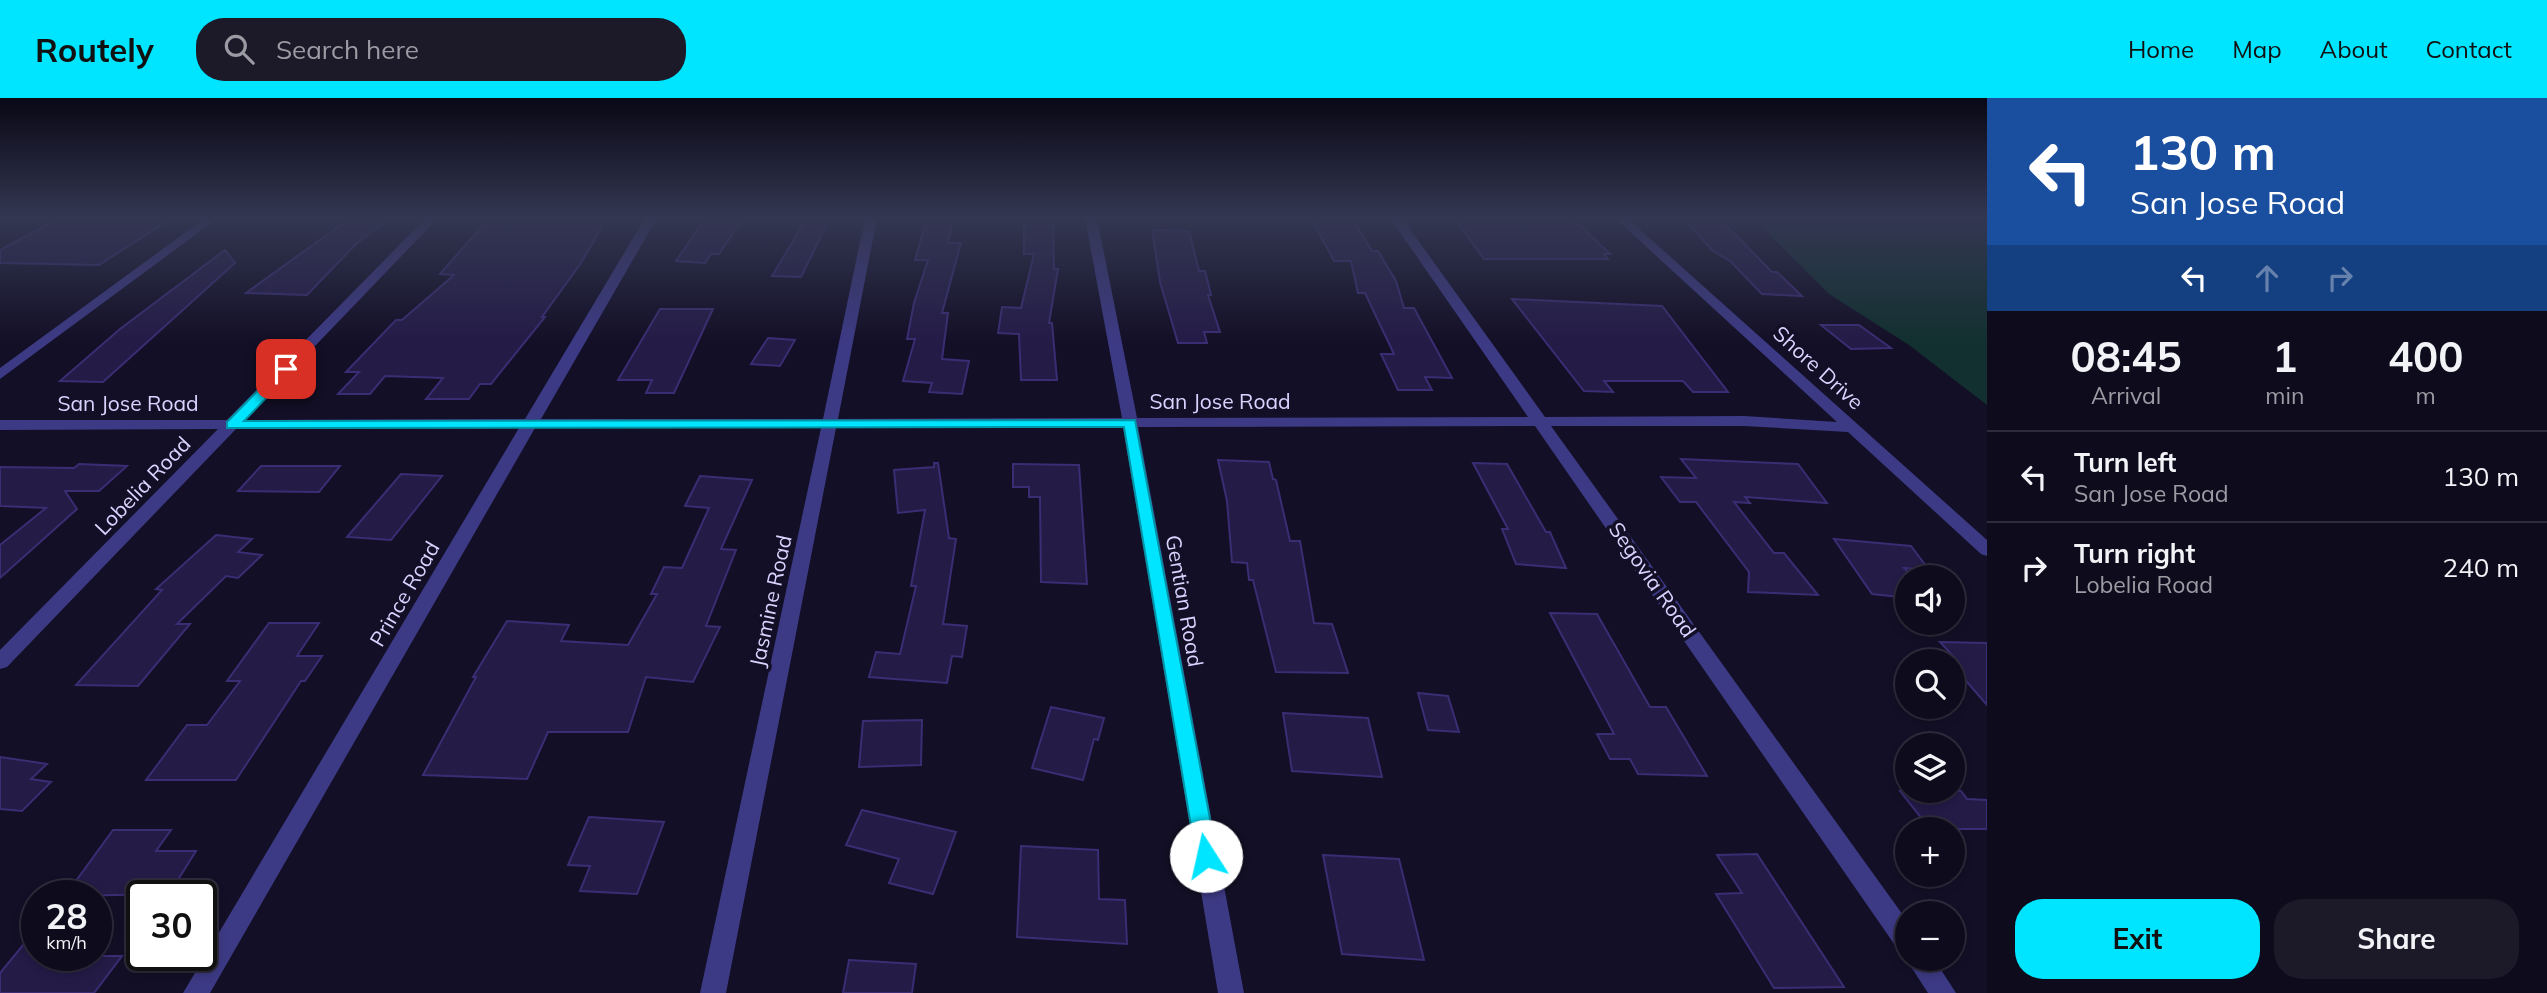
<!DOCTYPE html>
<meta charset="utf-8">
<style>
body{margin:0;font-family:Mulish,sans-serif;background:#1c1929;color:#f1f3f6;height:100vh;display:flex;flex-direction:column;font-size:26px;white-space:nowrap}
*{box-sizing:border-box;margin:0}
p{font-size:23px;color:#9b9ba3}
.icon{flex:none;width:38px;height:38px;fill:none;stroke:currentColor;stroke-width:2;stroke-linecap:round;stroke-linejoin:round}
.map{position:relative;flex:1;overflow:hidden}
.drawer{display:flex;flex-direction:column;background:#0e0b1c;width:560px}
.drawer>*{flex:none}
.guide{background:#1a4fa0;color:#fff;overflow:hidden}
.tools{position:absolute;left:1895px;top:467px;display:grid;gap:14px}
.tools a{display:grid;place-items:center;width:70px;height:70px;border-radius:50%;background:#0e0b1c;box-shadow:0 4px 10px #0003,0 0 0 2px #2e2b3b;font-size:35px}
.speed{position:absolute;left:21px;top:782px;display:flex;gap:14px;font-size:35px;font-weight:700;text-align:center}
.speed>*{display:grid;place-content:center;width:91px;height:91px;border-radius:50%;background:#0e0b1c;box-shadow:0 4px 10px #0003,0 0 0 2px #2e2b3b;line-height:1}
.speed small{font-size:18px;font-weight:400}
.speed .limit{border:4px solid #111;border-radius:10px;background:#fff;color:#111}
.pin{position:absolute;display:grid;place-items:center;width:60px;height:60px;color:#fff;margin:-30px;border-radius:14px;box-shadow:0 4px 10px #0006}
.me{position:absolute;width:77px;margin:-38px;rotate:350deg;stroke-linejoin:round;filter:drop-shadow(0 0 5px #0008)}
.turn{display:flex;align-items:center;gap:24px;height:147px;padding:0 28px;font-size:32px}
.turn .icon{width:91px;height:91px;stroke-width:2.5}
.turn b{display:block;font-size:49px;line-height:60px}
.lanes{display:flex;align-items:center;height:66px;padding:0 28px;background:#0003;justify-content:center;gap:35px;direction:ltr}
.lanes .off{opacity:.35}
.eta{display:flex;justify-content:space-evenly;align-items:center;height:119px;text-align:center}
.eta b{font-size:42px;font-weight:700;line-height:49px}
.button{display:flex;gap:14px;margin-top:auto;padding:14px 28px}
.button a{flex:1;height:80px;border-radius:28px;background:#00e5ff;color:#111;font-size:28px;font-weight:700;line-height:80px;text-align:center}
.button a+a{background:#1c1929;color:#f1f3f6}
ul{padding:0;list-style:none}
li{display:flex;align-items:center;gap:21px;height:91px;padding:0 28px;border-top:2px solid #2e2b3b}
li div{flex:1}
li b{display:block;font-size:26px}
li em{font-style:normal}
header{display:flex;align-items:center;gap:42px;box-sizing:border-box;height:98px;padding:0 35px;background:#00e5ff;color:#111}
header strong{font-size:33px}
nav{display:flex;gap:38px;margin-inline-start:auto;font-size:24px}
.search{width:490px;height:63px;background:#1c1929;display:flex;align-items:center;gap:18px;box-sizing:border-box;padding:0 24px;border-radius:28px;color:#9b9ba3;font-size:26px}
main{display:flex;flex:1;min-height:0}
.map>svg:first-child{display:block}
.green{fill:#12302f}
.building{fill:#241b47;stroke:#3b2d73;stroke-width:2}
.lines{fill:none;stroke-linecap:round;stroke-linejoin:round}
.minor{fill:#3d3a85;fill-rule:evenodd}
.route{fill:#00e5ff;stroke:#0095a6;stroke-width:2}
.labels{text-anchor:middle;stroke-width:7;stroke-linejoin:round;paint-order:stroke}
.street-label{font-size:21px;fill:#d9d4ff;stroke:#130f26}
</style>
<header>
<strong>Routely</strong>
<div class="search"><svg class="icon" aria-label="search" viewBox="0 0 24 24"><circle cx="10" cy="10" r="6"/><path d="M15 15l6 6"/></svg>Search here</div>
<nav><a>Home</a><a>Map</a><a>About</a><a>Contact</a></nav>
</header>
<main>
<div class="map">
<svg width="1987" height="895" viewBox="0 0 1987 895">
<rect width="100%" height="100%" fill="#130f26"/>
<path class="green" d="M 1753,120 L 1987,120 L 1987,307 L 1909,247 L 1829,196 Z"/>
<path class="building" d="M 60,120 L 172,120 L 99,167 L 0,165 L 0,152 Z
M 489,120 L 607,120 L 581,165 L 542,219 L 545,219 L 491,286 L 480,286 L 469,301 L 426,301 L 443,280 L 385,278 L 370,296 L 338,296 L 359,274 L 346,274 L 396,222 L 402,222 L 454,177 L 440,176 Z
M 807,120 L 830,120 L 801,179 L 772,178 Z
M 927,120 L 954,120 L 948,145 L 961,145 L 942,215 L 948,215 L 942,261 L 969,263 L 962,296 L 929,294 L 932,285 L 903,283 L 915,241 L 907,241 L 914,205 L 928,162 L 915,162 Z
M 1024,120 L 1053,120 L 1054,171 L 1058,171 L 1049,225 L 1052,225 L 1057,282 L 1021,282 L 1019,236 L 998,235 L 1002,209 L 1021,210 L 1034,156 L 1024,156 Z
M 1311,120 L 1352,120 L 1372,153 L 1378,153 L 1396,183 L 1404,210 L 1414,210 L 1452,280 L 1425,279 L 1432,292 L 1398,292 L 1381,256 L 1394,256 L 1365,195 L 1358,195 L 1351,163 L 1334,163 Z
M 1454,120 L 1572,120 L 1610,156 L 1604,156 L 1608,161 L 1484,161 Z
M 1683,120 L 1719,120 L 1772,174 L 1777,174 L 1802,198 L 1762,196 L 1730,163 L 1713,153 Z
M 346,123 L 384,125 L 357,145 L 307,197 L 246,195 Z
M 702,125 L 740,125 L 719,156 L 711,156 L 705,165 L 676,163 Z
M 1152,132 L 1189,133 L 1199,173 L 1205,173 L 1211,197 L 1208,197 L 1220,234 L 1204,234 L 1207,245 L 1178,245 L 1160,184 Z
M 225,152 L 235,165 L 103,284 L 60,283 L 120,231 Z
M 1512,201 L 1662,208 L 1728,294 L 1693,294 L 1683,283 L 1604,283 L 1613,294 L 1584,293 Z
M 660,211 L 713,211 L 674,295 L 646,295 L 652,282 L 618,282 Z
M 1821,227 L 1859,227 L 1891,250 L 1851,251 Z
M 768,240 L 795,242 L 780,268 L 751,266 Z
M 1681,361 L 1798,366 L 1827,405 L 1745,399 L 1750,405 L 1734,404 L 1774,455 L 1784,455 L 1818,497 L 1748,494 L 1749,474 L 1696,404 L 1680,404 L 1661,379 L 1696,380 Z
M 1218,362 L 1269,364 L 1273,381 L 1276,382 L 1290,443 L 1300,443 L 1314,525 L 1332,526 L 1348,575 L 1276,574 L 1253,482 L 1249,482 L 1247,465 L 1232,464 L 1227,403 Z
M 934,365 L 938,365 L 949,440 L 956,441 L 943,526 L 967,528 L 962,559 L 952,558 L 947,585 L 869,579 L 876,554 L 900,556 L 916,488 L 911,488 L 925,412 L 898,415 L 894,372 L 934,369 Z
M 1473,365 L 1507,366 L 1546,434 L 1550,434 L 1566,470 L 1516,466 L 1502,431 L 1508,431 Z
M 79,366 L 127,368 L 99,393 L 65,393 L 77,411 L 0,480 L 0,447 L 46,410 L 0,408 L 0,369 L 74,370 Z
M 1013,366 L 1079,367 L 1087,486 L 1041,484 L 1040,399 L 1029,399 L 1029,389 L 1013,389 Z
M 261,368 L 340,368 L 319,394 L 238,393 Z
M 401,376 L 442,378 L 391,442 L 347,439 Z
M 700,378 L 752,382 L 721,451 L 736,452 L 706,528 L 720,529 L 693,584 L 646,579 L 628,634 L 548,634 L 527,681 L 423,677 L 476,579 L 473,579 L 507,523 L 569,527 L 561,543 L 628,547 L 657,496 L 651,496 L 664,469 L 682,470 L 709,410 L 685,408 Z
M 216,437 L 252,441 L 238,454 L 262,457 L 238,480 L 226,478 L 177,526 L 190,526 L 138,588 L 76,587 L 162,492 L 156,491 Z
M 1834,441 L 1911,448 L 1929,472 L 1904,470 L 1908,474 L 1908,500 L 1872,496 Z
M 1550,515 L 1597,516 L 1650,609 L 1666,609 L 1707,678 L 1638,676 L 1630,661 L 1610,661 L 1597,636 L 1614,636 Z
M 269,525 L 319,525 L 297,558 L 322,558 L 305,583 L 301,583 L 236,682 L 146,682 L 187,627 L 207,627 L 240,583 L 227,583 Z
M 1940,544 L 1987,545 L 1987,607 L 1953,568 L 1953,564 L 1945,559 L 1954,559 Z
M 1418,595 L 1448,598 L 1459,634 L 1428,632 Z
M 1051,609 L 1104,620 L 1098,642 L 1094,641 L 1083,682 L 1032,670 Z
M 1283,615 L 1368,620 L 1382,679 L 1292,673 Z
M 922,622 L 921,667 L 859,669 L 863,623 Z
M 0,659 L 47,666 L 31,681 L 51,684 L 22,713 L 0,711 Z
M 1900,693 L 1961,693 L 1967,701 L 1987,702 L 1987,731 L 1930,731 Z
M 862,712 L 956,734 L 933,796 L 889,785 L 899,761 L 846,747 Z
M 589,719 L 664,724 L 637,796 L 580,793 L 590,768 L 568,767 Z
M 113,732 L 171,732 L 156,753 L 196,753 L 169,796 L 65,798 Z
M 1021,748 L 1098,752 L 1099,801 L 1125,802 L 1127,846 L 1017,839 Z
M 1757,756 L 1844,889 L 1774,890 L 1716,796 L 1742,795 L 1717,757 Z
M 1323,757 L 1399,761 L 1424,862 L 1342,856 Z
M 37,830 L 37,858 L 122,858 L 94,895 L 0,895 L 0,875 Z
M 849,862 L 916,866 L 912,895 L 843,895 Z"/>
<g class="lines">
<path class="minor" d="M 205,120 L 218,120 L 0,281 L 0,270 Z
M 426,120 L 438,120 L 244,322 L 525,321 L 645,120 L 657,120 L 541,321 L 823,321 L 865,120 L 877,120 L 838,321 L 1122,320 L 1085,120 L 1097,120 L 1137,320 L 1528,319 L 1390,120 L 1402,120 L 1545,319 L 1744,318 L 1837,324 L 1615,120 L 1627,120 L 1987,442 L 1987,458 L 1981,456 L 1848,334 L 1744,328 L 1551,328 L 1908,824 L 1908,856 L 1899,853 L 1535,328 L 1138,329 L 1244,895 L 1218,895 L 1123,329 L 836,330 L 726,895 L 700,895 L 821,330 L 535,330 L 210,895 L 183,895 L 519,330 L 236,331 L 7,569 L 0,571 L 0,552 L 218,331 L 0,332 L 0,322 L 227,322 Z
M 1908,858 L 1908,861 L 1934,861 L 1956,895 L 1928,895 L 1906,861 Z"/>
</g>
<linearGradient id="sky" x2="0" y2="1"><stop stop-color="#0a0815"/><stop offset="0.49" stop-color="#333752"/><stop offset="1" stop-color="#333752" stop-opacity="0"/></linearGradient>
<rect width="1987" height="245" fill="url(#sky)"/>
<path class="route" d="M 286,267 L 291,268 L 291,274 L 244,323 L 1135,322 L 1217,758 L 1214,764 L 1206,767 L 1199,764 L 1196,758 L 1124,329 L 227,330 L 227,324 L 282,268 Z"/>
<g class="labels">
<g class="street-label">
<text transform="translate(1818 270) rotate(42)" y="7">Shore Drive</text>
<text x="1220" y="311">San Jose Road</text>
<text x="128" y="313">San Jose Road</text>
<text transform="translate(143 388) rotate(-46)" y="7">Lobelia Road</text>
<text transform="translate(1652 482) rotate(55)" y="7">Segovia Road</text>
<text transform="translate(405 496) rotate(-60)" y="7">Prince Road</text>
<text transform="translate(771 503) rotate(-78)" y="7">Jasmine Road</text>
<text transform="translate(1184 503) rotate(80)" y="7">Gentian Road</text>
</g>
</g>
</svg>
<div class="tools">
<a><svg class="icon" aria-label="sound" viewBox="0 0 24 24"><path d="M4 9h4l5-4v14l-5-4H4zM17 9q2 3 0 6"/></svg></a>
<a><svg class="icon" aria-label="search" viewBox="0 0 24 24"><circle cx="10" cy="10" r="6"/><path d="M15 15l6 6"/></svg></a>
<a><svg class="icon" aria-label="layers" viewBox="0 0 24 24"><path d="M12 4l9 5-9 5-9-5zM3 14l9 5 9-5"/></svg></a>
<a>+</a>
<a>−</a>
</div>
<div class="speed"><div>28<small>km/h</small></div><div class="limit">30</div></div>
<div class="pin" style="left:286px;top:271px;background:#d93025"><svg class="icon" aria-label="arrive" viewBox="0 0 24 24"><path d="M6 21V4h12l-3 4 3 4H6"/></svg></div>
<svg class="me" style="left:1206px;top:758px" viewBox="-20 -20 40 40"><circle r="19" fill="#fff"/><path d="M0-13L10 11 0 6-10 11z" fill="#00e5ff"/></svg>
</div>
<section class="drawer">
<div class="guide">
<div class="turn"><svg class="icon" aria-label="left" viewBox="0 0 24 24"><path d="M17 20v-9H6M10 6l-5 5 5 5"/></svg><div><b>130 m</b>San Jose Road</div></div>
<div class="lanes"><svg class="icon" aria-label="left" viewBox="0 0 24 24"><path d="M17 20v-9H6M10 6l-5 5 5 5"/></svg><svg class="icon off" aria-label="ahead" viewBox="0 0 24 24"><path d="M12 20V5M6 11l6-6 6 6"/></svg><svg class="icon off" aria-label="right" viewBox="0 0 24 24"><path d="M7 20v-9h11M14 6l5 5-5 5"/></svg></div>
</div>
<div class="eta">
<div><b>08:45</b><p>Arrival</p></div>
<div><b>1</b><p>min</p></div>
<div><b>400</b><p>m</p></div>
</div>
<ul>
<li><svg class="icon" aria-label="left" viewBox="0 0 24 24"><path d="M17 20v-9H6M10 6l-5 5 5 5"/></svg><div><b>Turn left</b><p>San Jose Road</p></div><em>130 m</em></li>
<li><svg class="icon" aria-label="right" viewBox="0 0 24 24"><path d="M7 20v-9h11M14 6l5 5-5 5"/></svg><div><b>Turn right</b><p>Lobelia Road</p></div><em>240 m</em></li>
</ul>
<div class="button"><a>Exit</a><a>Share</a></div>
</section>
</main>
